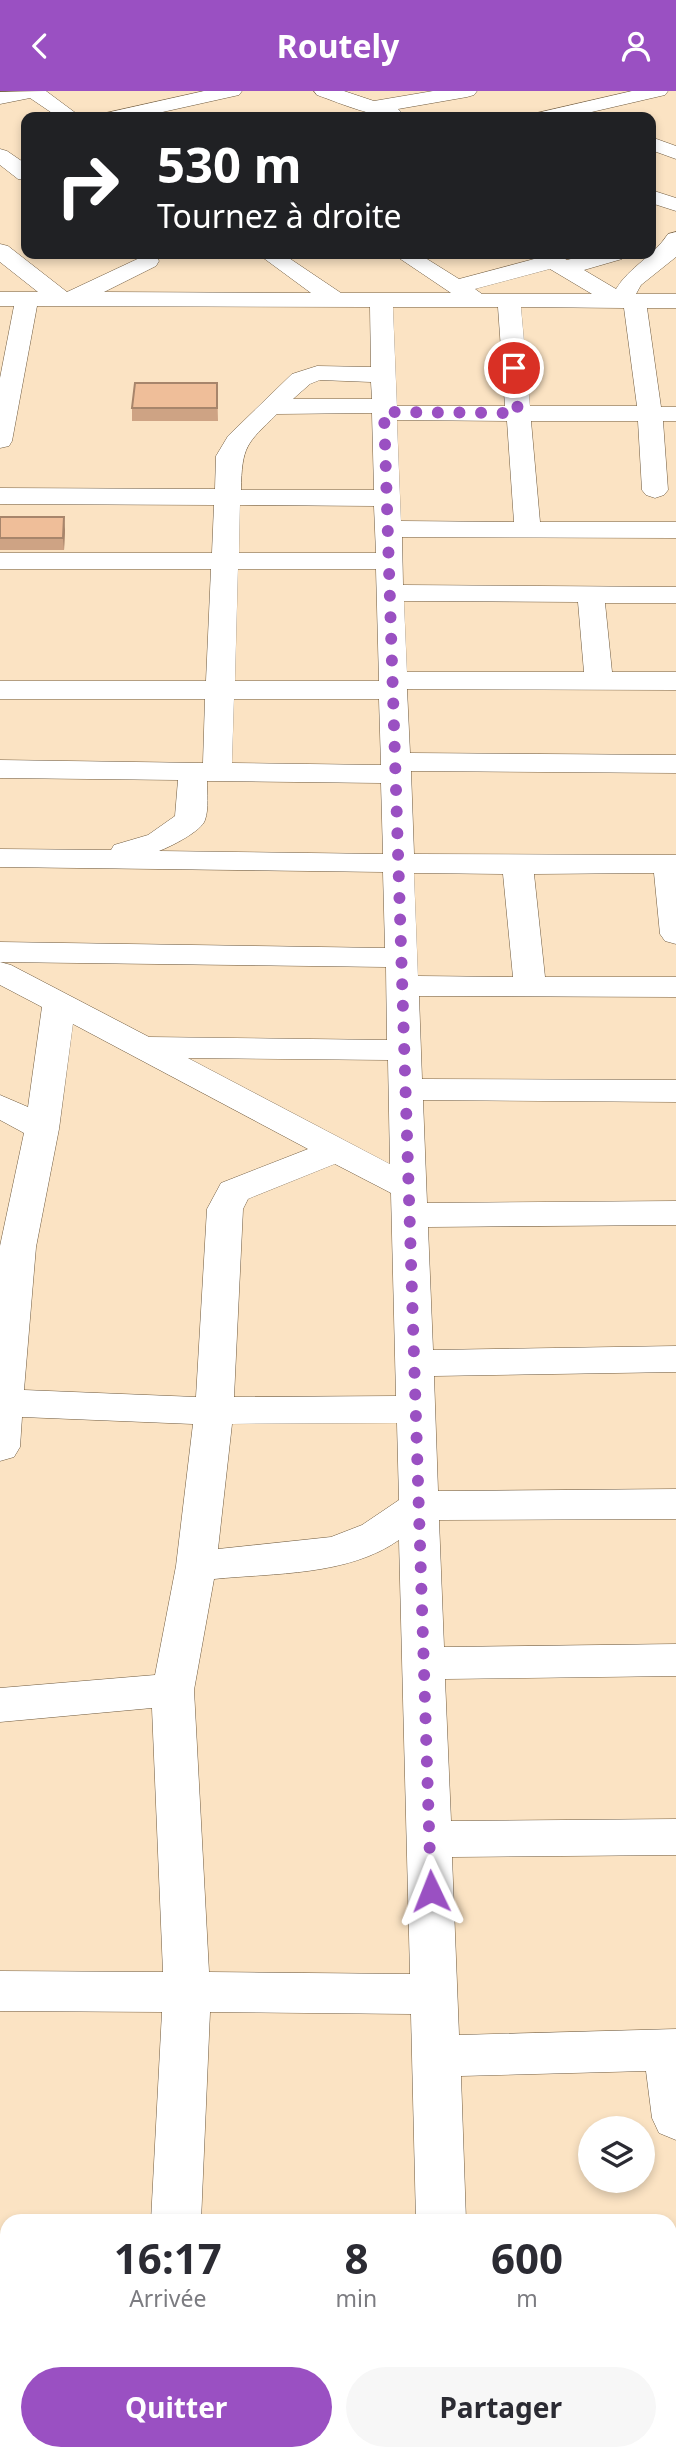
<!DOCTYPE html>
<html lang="fr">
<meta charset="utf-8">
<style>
body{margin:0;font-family:"Noto Sans",sans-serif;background:#f7f7f7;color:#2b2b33;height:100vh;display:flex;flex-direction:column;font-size:26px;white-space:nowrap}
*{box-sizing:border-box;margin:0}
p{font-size:23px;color:#7c7c81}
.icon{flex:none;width:38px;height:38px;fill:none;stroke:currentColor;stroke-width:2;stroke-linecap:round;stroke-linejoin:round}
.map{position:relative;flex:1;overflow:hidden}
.sheet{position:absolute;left:0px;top:2123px;width:677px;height:247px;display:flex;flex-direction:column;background:#fff;border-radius:21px 21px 0 0;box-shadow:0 4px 10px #0003}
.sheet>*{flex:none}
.hud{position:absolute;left:21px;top:21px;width:635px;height:147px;border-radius:14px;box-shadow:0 4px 10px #0003;background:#202124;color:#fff;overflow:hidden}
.tools{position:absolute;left:578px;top:2025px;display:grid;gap:14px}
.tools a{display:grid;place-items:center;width:77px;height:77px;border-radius:50%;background:#fff;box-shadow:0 4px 10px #0003;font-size:35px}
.pin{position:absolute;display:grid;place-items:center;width:60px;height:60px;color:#fff;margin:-30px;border:4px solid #fff;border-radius:50%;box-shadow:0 2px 7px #0007}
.me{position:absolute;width:77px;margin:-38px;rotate:358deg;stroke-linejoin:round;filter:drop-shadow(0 0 5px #0008)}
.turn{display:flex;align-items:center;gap:24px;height:147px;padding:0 21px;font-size:32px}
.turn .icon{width:91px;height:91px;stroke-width:2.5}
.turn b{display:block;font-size:49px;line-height:60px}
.eta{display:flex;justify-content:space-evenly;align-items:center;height:119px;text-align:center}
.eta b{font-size:42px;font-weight:700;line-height:49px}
.button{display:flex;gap:14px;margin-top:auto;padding:14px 21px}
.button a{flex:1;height:80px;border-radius:42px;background:#9a50c2;color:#fff;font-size:28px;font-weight:700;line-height:80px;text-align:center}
.button a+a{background:#f7f7f7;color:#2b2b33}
header{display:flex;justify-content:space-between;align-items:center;height:91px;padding:0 21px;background:#9a50c2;color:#fff;font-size:32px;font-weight:700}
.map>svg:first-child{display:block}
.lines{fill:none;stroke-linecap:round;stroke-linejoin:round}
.minor-casing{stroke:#6f5a3e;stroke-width:1}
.minor{fill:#fff;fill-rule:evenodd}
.wall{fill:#cea384}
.shaded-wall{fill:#a7856b}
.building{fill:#efbe99;stroke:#a7856b;stroke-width:2}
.route{stroke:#9a50c2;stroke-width:12;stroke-dasharray:0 21.6}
</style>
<header><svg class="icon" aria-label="back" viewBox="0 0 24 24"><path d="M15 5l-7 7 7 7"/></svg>Routely<svg class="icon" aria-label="person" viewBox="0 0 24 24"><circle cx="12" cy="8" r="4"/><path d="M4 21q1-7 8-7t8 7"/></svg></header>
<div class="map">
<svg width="676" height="2368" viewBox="0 0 676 2368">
<rect width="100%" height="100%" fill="#fbe3c3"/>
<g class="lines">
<defs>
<path id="minor" d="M 46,0 L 81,26 L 58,26 L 30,7 L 0,13 L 0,1 Z
M 204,0 L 242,0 L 239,4 L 140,26 L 103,26 L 106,22 Z
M 314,0 L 344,0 L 374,10 L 433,0 L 477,0 L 474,4 L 467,6 L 398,18 L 403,23 L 401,26 C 371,26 345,14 317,4 Z
M 632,0 L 668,0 L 665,4 L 570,26 L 534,26 L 537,22 Z
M 651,46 L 676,55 L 676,68 L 651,59 Z
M 0,58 L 7,60 L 26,73 L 26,89 L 18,88 L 0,74 Z
M 651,99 L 676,107 L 676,120 L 651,112 Z
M 676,141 L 676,166 L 641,194 L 636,203 L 676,203 L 676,217 L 647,217 L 661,316 L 676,316 L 676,330 L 663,330 L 668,399 L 664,404 L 655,407 L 646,404 L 642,399 L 638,330 L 531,330 L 540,431 L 676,431 L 676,447 L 402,446 L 403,494 L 676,496 L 676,512 L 605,512 L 612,581 L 676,581 L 676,599 L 407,598 L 410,662 L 676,664 L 676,682 L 411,680 L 414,763 L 676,764 L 676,853 L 665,850 L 660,843 L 654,782 L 534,783 L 545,886 L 676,886 L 676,906 L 419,905 L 422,988 L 676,989 L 676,1011 L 423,1009 L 427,1112 L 676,1110 L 676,1134 L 428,1136 L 433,1259 L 676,1255 L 676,1281 L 434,1285 L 438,1400 L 676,1398 L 676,1428 L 439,1429 L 444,1556 L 676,1553 L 676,1585 L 445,1588 L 451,1730 L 676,1728 L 676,1764 L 452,1766 L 459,1944 L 676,1938 L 676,2049 L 659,2042 L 652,2027 L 646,1980 L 461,1985 L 466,2130 L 416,2130 L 411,1923 L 210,1921 L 201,2130 L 151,2130 L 162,1921 L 0,1920 L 0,1880 L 163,1881 L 152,1617 L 0,1631 L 0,1597 L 155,1584 L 176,1475 L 193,1333 L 22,1326 L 20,1356 L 14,1366 L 0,1370 L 0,1155 L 24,1042 L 0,1029 L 0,1004 L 28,1016 L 42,916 L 0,894 L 0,871 L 11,874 L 149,946 L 387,949 L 386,876 L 0,871 L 0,851 L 385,857 L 383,781 L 0,776 L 0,758 L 111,759 L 114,754 L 148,744 L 175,725 L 178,689 L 0,687 L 0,669 L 203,672 L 205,608 L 0,608 L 0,590 L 206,590 L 211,478 L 0,478 L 0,462 L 212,462 L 214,414 L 0,413 L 0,397 L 215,398 L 216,365 L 228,345 L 292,283 L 317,275 L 371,276 L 370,216 L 37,215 L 12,350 L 9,355 L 0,357 L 0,287 L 14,215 L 0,215 L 0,201 L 38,201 L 0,171 L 0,153 L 8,155 L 67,201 L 148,163 L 156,165 L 159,170 L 156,175 L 104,201 L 311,202 L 258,163 L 283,163 L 341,202 L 451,202 L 393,163 L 419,163 L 459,188 L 534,168 L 530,163 L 556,163 L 567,169 L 590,163 L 625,163 L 622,168 L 584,179 L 616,198 C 630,175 652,167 668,143 ZM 550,178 L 592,203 L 482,203 L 475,198 ZM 393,216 L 498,216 L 505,315 L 397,315 ZM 521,216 L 624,217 L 637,315 L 530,315 ZM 320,289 L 371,291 L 372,308 L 293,308 L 310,293 ZM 277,323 L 372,322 L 374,399 L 241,399 C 242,355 246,353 277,323 ZM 397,329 L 507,330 L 514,431 L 401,430 ZM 240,414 L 374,415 L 376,462 L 239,462 ZM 238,478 L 376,478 L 379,590 L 235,590 ZM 404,510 L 578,511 L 584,581 L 407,581 ZM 234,608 L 379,608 L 381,674 L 232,672 ZM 207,690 L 381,692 L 383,763 L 159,760 C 170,756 202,740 205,729 C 209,718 207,701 207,690 ZM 414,782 L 503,783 L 513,886 L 418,885 ZM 73,933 L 308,1058 L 221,1092 L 207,1118 L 196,1306 L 24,1299 L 36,1156 L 59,1038 ZM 188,967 L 388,969 L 390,1073 ZM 335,1073 L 391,1102 L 396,1305 L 234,1306 L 243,1118 L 248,1108 ZM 397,1332 L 399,1409 L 362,1434 L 331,1446 L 218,1458 L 232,1333 ZM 399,1449 L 410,1883 L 209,1881 L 194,1599 L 214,1488 C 274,1482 348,1485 399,1449 Z
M 0,2327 L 7,2330 L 7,2362 L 33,2362 L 30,2368 L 0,2368 Z
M 138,2362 L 192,2362 L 192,2368 L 138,2368 Z
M 422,2362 L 476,2362 L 476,2368 L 422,2368 Z"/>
</defs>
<use href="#minor" class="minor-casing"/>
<use href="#minor" class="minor"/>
</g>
<path class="wall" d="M 217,292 L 218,330 L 132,330 L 132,317 Z
M 0,426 L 65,439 L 64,459 L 0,459 Z"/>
<path class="shaded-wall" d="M 64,426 L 65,439 L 64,459 L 63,447 Z"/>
<path class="building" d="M 135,292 L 217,292 L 217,317 L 132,317 Z
M 0,426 L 64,426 L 63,447 L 0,447 Z"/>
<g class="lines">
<path class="route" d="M 431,1800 L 384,321 L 518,322 L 514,277"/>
</g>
</svg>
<div class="tools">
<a><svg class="icon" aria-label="layers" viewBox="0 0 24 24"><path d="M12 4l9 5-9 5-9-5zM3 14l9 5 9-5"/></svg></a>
</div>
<div class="pin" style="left:514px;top:277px;background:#d93025"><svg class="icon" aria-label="arrive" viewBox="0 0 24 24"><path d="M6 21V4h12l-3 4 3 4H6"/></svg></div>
<svg class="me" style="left:431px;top:1800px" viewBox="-20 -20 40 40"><path d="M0-17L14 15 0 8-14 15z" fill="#9a50c2" stroke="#fff" stroke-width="4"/></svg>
<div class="hud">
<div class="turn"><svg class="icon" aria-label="right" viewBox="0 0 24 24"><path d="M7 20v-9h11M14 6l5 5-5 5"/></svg><div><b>530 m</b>Tournez à droite</div></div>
</div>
<section class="sheet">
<div class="eta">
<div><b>16:17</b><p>Arrivée</p></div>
<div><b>8</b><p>min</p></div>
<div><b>600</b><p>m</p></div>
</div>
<div class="button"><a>Quitter</a><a>Partager</a></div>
</section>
</div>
